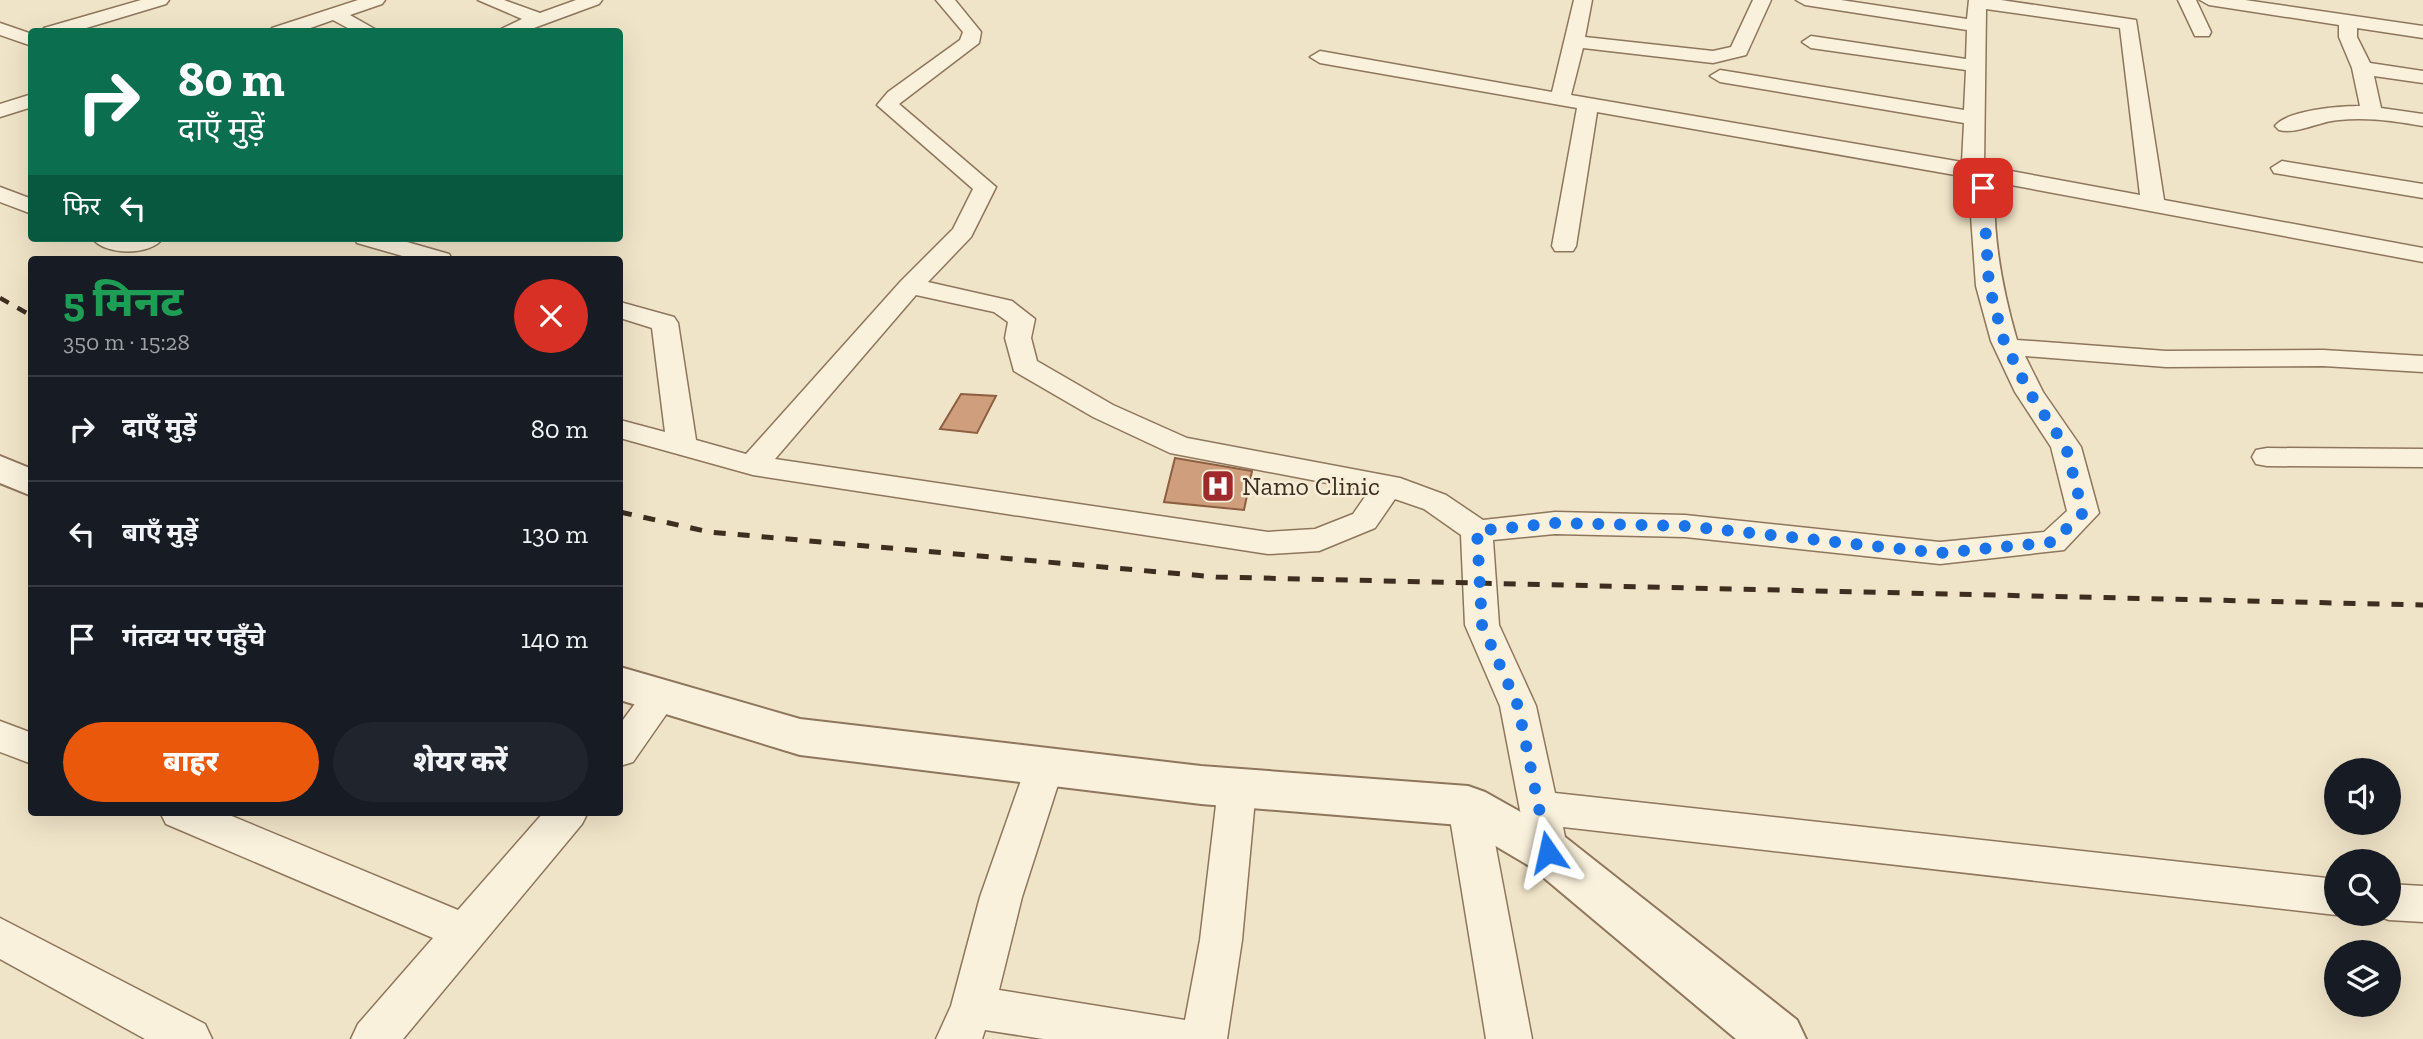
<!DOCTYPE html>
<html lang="hi">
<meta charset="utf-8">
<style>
body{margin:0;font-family:"Zilla Slab","Noto Sans Devanagari",serif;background:#20242c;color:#f1f3f6;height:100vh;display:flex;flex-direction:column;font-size:26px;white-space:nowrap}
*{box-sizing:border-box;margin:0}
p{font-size:23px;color:#9ea1a6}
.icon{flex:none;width:38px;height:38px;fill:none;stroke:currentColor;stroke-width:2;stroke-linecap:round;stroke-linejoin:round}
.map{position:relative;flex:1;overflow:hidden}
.sheet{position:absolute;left:28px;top:256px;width:595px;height:560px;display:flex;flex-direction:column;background:#171b24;border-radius:7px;box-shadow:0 7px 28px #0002}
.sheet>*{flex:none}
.hud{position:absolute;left:28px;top:28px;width:595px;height:214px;border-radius:7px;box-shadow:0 7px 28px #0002;background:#0b6e4f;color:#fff;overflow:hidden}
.buttons{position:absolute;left:2324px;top:758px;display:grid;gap:14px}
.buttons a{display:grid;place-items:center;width:77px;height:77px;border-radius:50%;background:#171b24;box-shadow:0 7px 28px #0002;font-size:35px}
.pin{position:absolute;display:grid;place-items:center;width:60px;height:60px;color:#fff;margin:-30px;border-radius:14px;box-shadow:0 4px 10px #0006}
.me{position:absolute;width:77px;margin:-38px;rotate:349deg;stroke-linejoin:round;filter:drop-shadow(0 0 5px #0008)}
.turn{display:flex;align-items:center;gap:24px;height:147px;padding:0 35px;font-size:32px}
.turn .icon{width:91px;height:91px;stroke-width:2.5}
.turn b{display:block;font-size:49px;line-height:60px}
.then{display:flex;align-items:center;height:66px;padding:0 35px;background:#0003;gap:14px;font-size:26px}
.round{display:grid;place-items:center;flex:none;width:74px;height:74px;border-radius:37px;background:#20242c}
.headline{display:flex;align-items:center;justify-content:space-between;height:119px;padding:0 35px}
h1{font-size:42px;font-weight:800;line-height:52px;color:#1e9e55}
.action{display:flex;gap:14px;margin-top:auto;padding:14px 35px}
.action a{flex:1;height:80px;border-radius:42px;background:#ea580c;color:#fff;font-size:28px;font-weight:800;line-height:80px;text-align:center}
.action a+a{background:#20242c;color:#f1f3f6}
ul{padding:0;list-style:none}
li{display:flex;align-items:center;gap:21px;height:105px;padding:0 35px;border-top:2px solid #363941}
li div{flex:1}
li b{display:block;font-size:26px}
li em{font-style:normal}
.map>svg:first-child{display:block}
.building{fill:#cf9f7d;stroke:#8d5f41;stroke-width:2}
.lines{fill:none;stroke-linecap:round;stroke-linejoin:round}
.minor-casing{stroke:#8d765c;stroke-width:3}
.tertiary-casing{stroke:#8d765c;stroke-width:4}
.minor{fill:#faf1dc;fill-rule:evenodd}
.tertiary{fill:#faf1dc;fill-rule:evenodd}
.rail-far1{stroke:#3d2e20;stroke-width:4.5;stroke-dasharray:10 10;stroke-linecap:butt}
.rail{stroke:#3d2e20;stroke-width:5;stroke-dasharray:12 12;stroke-linecap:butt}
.route{stroke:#1a73e8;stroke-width:12;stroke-dasharray:0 21.6}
.labels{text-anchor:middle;stroke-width:5;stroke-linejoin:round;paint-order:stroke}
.poi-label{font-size:26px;fill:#3d2e20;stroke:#f7eed8;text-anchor:start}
</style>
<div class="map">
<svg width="2423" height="1039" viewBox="0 0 2423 1039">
<rect width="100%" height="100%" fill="#f0e4c8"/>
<path class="building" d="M 961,394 L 996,396 L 977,433 L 940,429 Z
M 1175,458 L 1252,471 L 1244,510 L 1164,502 Z"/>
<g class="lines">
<defs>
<path id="minor" d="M 141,0 L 169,0 L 166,4 L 73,32 L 42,32 L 44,28 Z
M 358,0 L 385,0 L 382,4 L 350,15 L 380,32 L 355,32 L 333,20 L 299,32 L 270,32 L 272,28 Z
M 478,0 L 504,0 L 540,13 L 576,0 L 602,0 L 599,4 L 523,32 L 495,32 L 522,19 Z
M 936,0 L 955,0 L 981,32 L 979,43 L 899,104 L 996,187 L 971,237 L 928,282 L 1012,301 L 1035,319 L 1031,338 L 1037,361 L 1113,405 L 1187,438 L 1400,478 L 1446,495 L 1483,520 L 1555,512 L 1685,515 L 1940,542 L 2044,532 L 2067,511 L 2051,447 L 2015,392 L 1991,341 L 1976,286 L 1970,202 L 1972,178 L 1597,112 L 1576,246 L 1573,251 L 1555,251 L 1552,246 L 1577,108 L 1320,63 L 1310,57 L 1320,51 L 1552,92 L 1574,0 L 1592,0 L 1585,37 L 1713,51 L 1731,47 L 1753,0 L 1771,0 L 1746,55 L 1713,63 L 1583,48 L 1571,95 L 1962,162 L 1964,123 L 1720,82 L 1710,76 L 1720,70 L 1964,110 L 1966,70 L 1811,48 L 1802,42 L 1811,36 L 1966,59 L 1967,30 L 1805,5 L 1796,0 L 1841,0 L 1967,19 L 1969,0 L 2001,0 L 2136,20 L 2164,200 L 2423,248 L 2423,262 L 1995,182 C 1992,236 2002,288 2017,340 L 2166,351 L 2323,350 L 2423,356 L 2423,372 L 2323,366 L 2166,367 L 2025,356 L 2043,392 L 2081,447 L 2099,513 L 2064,550 L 1940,564 L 1685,537 L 1555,534 L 1493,540 L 1499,625 L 1536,706 L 1555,793 L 2336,879 L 2336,914 L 2341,914 L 2336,915 L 1563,827 L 1568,852 L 1562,864 L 1548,869 L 1534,864 L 1528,852 L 1500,706 L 1465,625 L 1461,535 L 1424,509 L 1395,499 L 1375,528 L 1319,551 L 1268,554 L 753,475 L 620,438 L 620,420 L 665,432 L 652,328 L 620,318 L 620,302 L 674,317 L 678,323 L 696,440 L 746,454 L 901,281 L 953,229 L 973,189 L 877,105 L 888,92 L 960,40 L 963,32 ZM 1986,9 L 2120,28 L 2140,195 L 1984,166 ZM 916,295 L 994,312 L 1008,322 L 1005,338 L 1014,371 L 1093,417 L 1170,453 L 1369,491 L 1353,514 L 1315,529 L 1268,532 L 775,459 Z
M 2178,0 L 2196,0 L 2211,32 L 2209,36 L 2195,36 Z
M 2200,0 L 2245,0 L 2423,26 L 2423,38 L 2357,28 L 2357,37 L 2370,63 L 2423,71 L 2423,83 L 2374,76 L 2381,108 L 2423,114 L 2423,126 C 2395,121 2367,117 2339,120 C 2320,121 2296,135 2279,130 L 2275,126 C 2287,110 2340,106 2360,106 L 2352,68 L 2339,37 L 2339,25 L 2209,5 Z
M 0,23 L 32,34 L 32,46 L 0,35 Z
M 32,94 L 32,107 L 0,117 L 0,104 Z
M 2282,161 L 2423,184 L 2423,198 L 2274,173 L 2271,168 Z
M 0,187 L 32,199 L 32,214 L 0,202 Z
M 92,238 L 163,238 C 151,256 105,256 92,238 Z
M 354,238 L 393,238 L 449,254 L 452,259 L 413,259 L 357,243 Z
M 2267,448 L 2423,449 L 2423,467 L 2267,466 L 2256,464 L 2252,457 L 2256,450 Z
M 661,682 L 674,686 L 679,696 L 633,762 L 620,766 L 620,724 L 648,686 Z
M 0,721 L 32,733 L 32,764 L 0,752 Z
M 1045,751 L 1058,755 L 1064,766 L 1022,897 L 999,990 L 1185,1020 L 1200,940 L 1218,788 L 1223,777 L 1237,772 L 1251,777 L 1256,788 L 1242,940 L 1227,1039 L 1043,1039 L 985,1030 L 982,1039 L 936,1039 L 951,1006 L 980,897 L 1026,766 L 1032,755 Z
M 1468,790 L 1482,795 L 1488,806 L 1532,1039 L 1486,1039 L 1448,806 L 1454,795 Z
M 160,812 L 222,812 L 458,910 L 544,812 L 588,812 L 582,824 L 403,1039 L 351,1039 L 358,1024 L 433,938 L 166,824 Z
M 2389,884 L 2423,886 L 2423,922 L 2389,920 L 2374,915 L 2389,914 Z
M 0,918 L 205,1024 L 212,1039 L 145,1039 L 0,959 Z"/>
<path id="tertiary" d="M 0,456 L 32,469 L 32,496 L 0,483 Z
M 620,667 L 800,719 L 1201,766 L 1468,786 L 1485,792 L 1565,837 L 1797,1020 L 1806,1039 L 1736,1039 L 1531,867 L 1460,825 L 1201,804 L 800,755 L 620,700 Z"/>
</defs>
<use href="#minor" class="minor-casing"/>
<use href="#tertiary" class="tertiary-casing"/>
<use href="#minor" class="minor"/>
<use href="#tertiary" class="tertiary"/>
<path class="rail-far1" d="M 0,298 L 32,316"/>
<path class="rail" d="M 620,512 L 709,532 L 1216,577 L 2423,605"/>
</g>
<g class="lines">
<path class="route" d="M 1548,852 L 1518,706 L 1482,625 L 1477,531 L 1555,523 L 1685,526 L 1940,553 L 2053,542 L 2083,513 L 2066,447 L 2029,392 L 2004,341 L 1989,286 L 1983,188"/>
</g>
<defs>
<symbol id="hospital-square" viewBox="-11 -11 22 22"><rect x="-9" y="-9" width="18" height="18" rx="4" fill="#9e2a2b" stroke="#f7eed8"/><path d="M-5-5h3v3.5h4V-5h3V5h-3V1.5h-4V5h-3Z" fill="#fff"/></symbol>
</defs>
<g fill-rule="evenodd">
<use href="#hospital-square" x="1199" y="467" width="38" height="38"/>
</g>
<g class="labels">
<g class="poi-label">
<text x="1242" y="495">Namo Clinic</text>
</g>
</g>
</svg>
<div class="buttons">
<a><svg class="icon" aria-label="sound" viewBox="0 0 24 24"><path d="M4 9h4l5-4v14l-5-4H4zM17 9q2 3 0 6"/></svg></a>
<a><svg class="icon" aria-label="search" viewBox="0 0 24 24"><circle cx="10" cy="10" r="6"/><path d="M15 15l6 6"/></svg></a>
<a><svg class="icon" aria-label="layers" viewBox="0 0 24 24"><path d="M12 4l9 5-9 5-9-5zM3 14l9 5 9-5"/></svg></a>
</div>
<div class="pin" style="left:1983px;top:188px;background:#d93025"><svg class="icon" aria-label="arrive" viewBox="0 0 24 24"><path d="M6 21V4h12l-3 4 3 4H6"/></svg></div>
<svg class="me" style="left:1548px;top:852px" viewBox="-20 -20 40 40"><path d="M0-17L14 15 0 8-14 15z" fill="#1a73e8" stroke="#fff" stroke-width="4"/></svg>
<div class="hud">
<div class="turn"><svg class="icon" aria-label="right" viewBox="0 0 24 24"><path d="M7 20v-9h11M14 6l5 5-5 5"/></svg><div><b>80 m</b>दाएँ मुड़ें</div></div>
<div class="then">फिर<svg class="icon" aria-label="left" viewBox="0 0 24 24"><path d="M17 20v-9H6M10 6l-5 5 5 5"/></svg></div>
</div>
<section class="sheet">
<div class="headline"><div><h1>5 मिनट</h1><p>350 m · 15:28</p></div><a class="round" style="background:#d93025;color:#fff"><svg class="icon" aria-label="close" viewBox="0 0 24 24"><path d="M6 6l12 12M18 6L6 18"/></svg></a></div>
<ul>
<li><svg class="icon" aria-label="right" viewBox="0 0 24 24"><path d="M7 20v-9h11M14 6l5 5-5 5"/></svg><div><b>दाएँ मुड़ें</b></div><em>80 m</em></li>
<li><svg class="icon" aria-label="left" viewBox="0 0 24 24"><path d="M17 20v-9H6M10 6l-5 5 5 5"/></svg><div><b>बाएँ मुड़ें</b></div><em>130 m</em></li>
<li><svg class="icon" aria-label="arrive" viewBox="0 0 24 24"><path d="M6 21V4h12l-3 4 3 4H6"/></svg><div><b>गंतव्य पर पहुँचे</b></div><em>140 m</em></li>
</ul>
<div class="action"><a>बाहर</a><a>शेयर करें</a></div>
</section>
</div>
